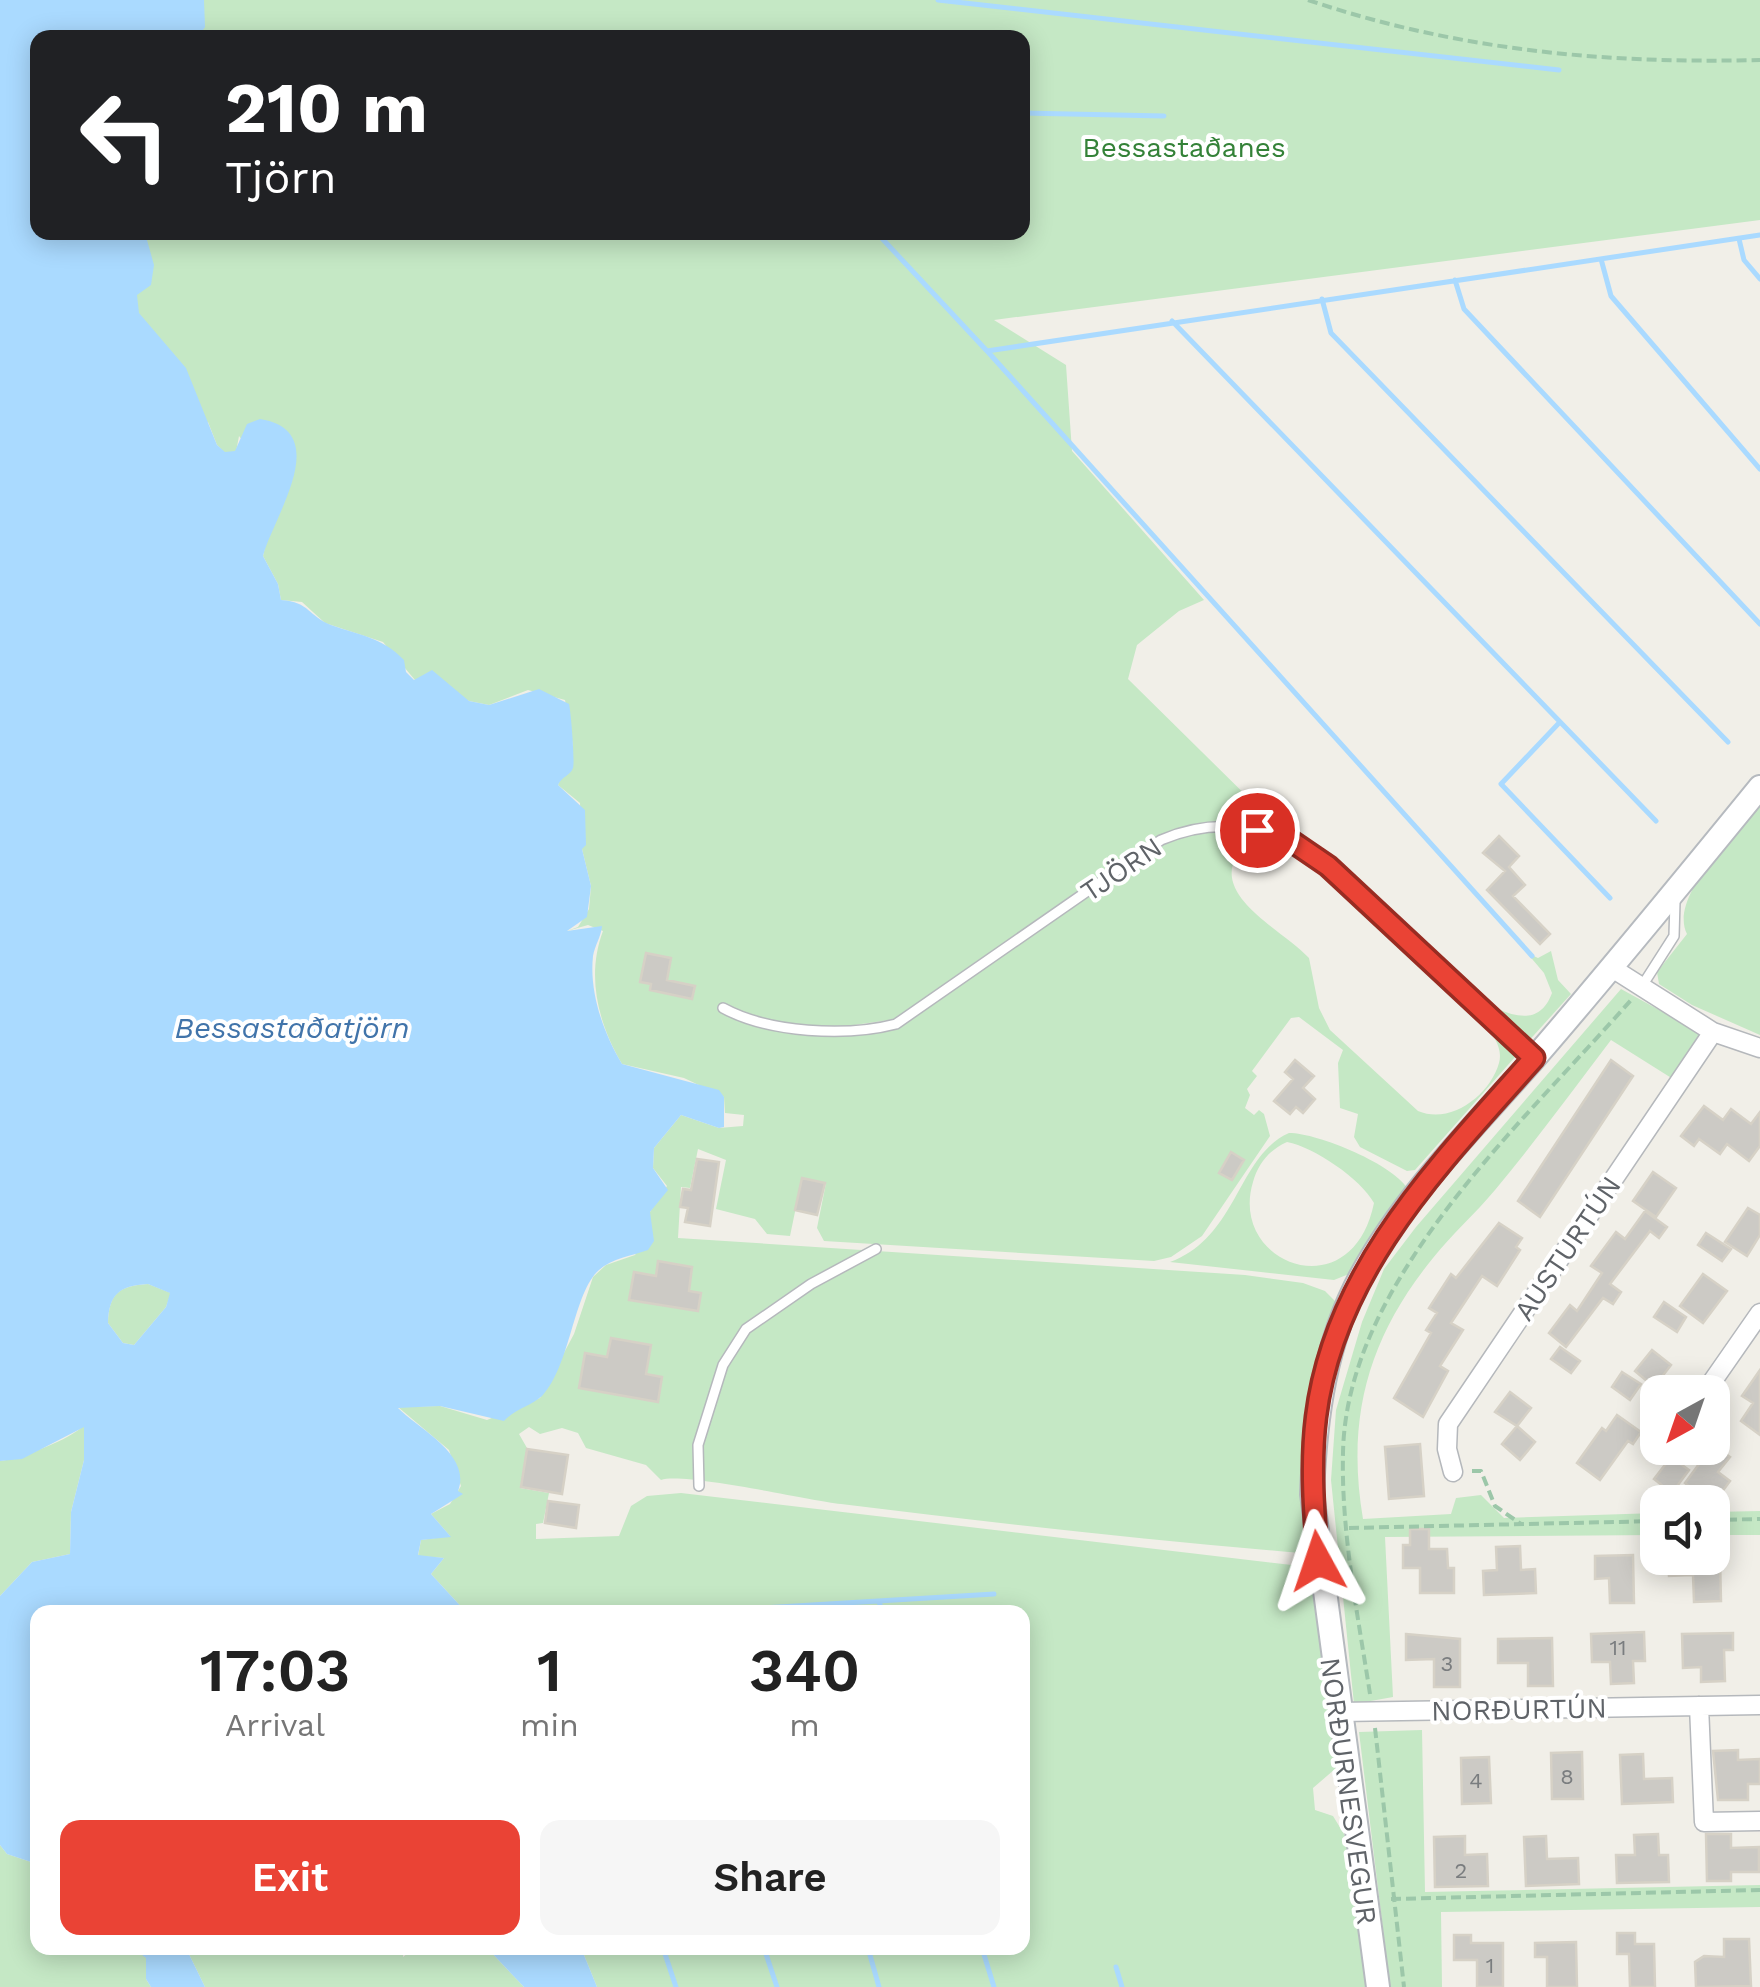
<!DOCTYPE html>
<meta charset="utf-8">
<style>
body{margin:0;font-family:"Work Sans",sans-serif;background:#f6f6f6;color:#222;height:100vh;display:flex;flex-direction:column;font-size:38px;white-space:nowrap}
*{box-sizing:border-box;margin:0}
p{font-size:32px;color:#767676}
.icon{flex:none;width:55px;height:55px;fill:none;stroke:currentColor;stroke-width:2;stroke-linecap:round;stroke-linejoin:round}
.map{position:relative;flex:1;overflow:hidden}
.drawer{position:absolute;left:30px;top:1605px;width:1000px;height:350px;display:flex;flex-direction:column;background:#fff;border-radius:20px;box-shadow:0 5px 25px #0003}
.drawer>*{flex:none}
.guide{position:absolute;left:30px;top:30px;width:1000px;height:210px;border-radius:20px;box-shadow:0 5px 25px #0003;background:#202124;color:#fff;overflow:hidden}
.needle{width:65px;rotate:220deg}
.fabs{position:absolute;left:1640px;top:1375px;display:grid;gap:20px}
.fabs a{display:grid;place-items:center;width:90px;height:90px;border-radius:20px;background:#fff;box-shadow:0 5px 25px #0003;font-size:50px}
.pin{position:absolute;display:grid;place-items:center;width:85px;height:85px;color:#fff;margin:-42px;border:5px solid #fff;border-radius:50%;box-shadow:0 2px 10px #0007}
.me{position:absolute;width:110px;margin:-55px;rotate:355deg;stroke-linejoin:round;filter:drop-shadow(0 0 8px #0008)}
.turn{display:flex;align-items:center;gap:35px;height:210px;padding:0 30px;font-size:45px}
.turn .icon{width:130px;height:130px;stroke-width:2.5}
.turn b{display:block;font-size:70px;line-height:85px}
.eta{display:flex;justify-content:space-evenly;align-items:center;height:170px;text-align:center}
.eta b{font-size:60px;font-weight:600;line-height:70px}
.action{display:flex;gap:20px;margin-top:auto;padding:20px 30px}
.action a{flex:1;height:115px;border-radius:20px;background:#ea4335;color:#fff;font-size:40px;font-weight:600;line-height:115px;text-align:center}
.action a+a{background:#f6f6f6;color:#222}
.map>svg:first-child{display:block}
.green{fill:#c5e8c5;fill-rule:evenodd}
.water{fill:#aadaff;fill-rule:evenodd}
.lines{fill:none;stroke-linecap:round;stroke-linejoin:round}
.stream{stroke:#aadaff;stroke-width:5}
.building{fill:#cccac5;stroke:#d6d1c6;stroke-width:2.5}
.lane-casing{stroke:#b5b8bc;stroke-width:12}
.street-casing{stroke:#b5b8bc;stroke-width:21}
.secondary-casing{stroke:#b6babf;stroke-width:26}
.path{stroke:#9cc7a9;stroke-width:4;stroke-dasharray:10 5;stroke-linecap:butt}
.lane{stroke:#fff;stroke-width:9}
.street{stroke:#fff;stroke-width:18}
.secondary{stroke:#fff;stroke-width:22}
.route-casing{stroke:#982c22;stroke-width:25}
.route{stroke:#ea4335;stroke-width:18}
.labels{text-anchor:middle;stroke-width:8;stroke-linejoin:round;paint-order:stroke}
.number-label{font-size:22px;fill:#7a7d7f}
.park-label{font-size:28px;fill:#348238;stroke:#fff}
.street-label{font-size:28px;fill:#5f6368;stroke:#fff}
.water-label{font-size:30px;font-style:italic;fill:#4174aa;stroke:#fff}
</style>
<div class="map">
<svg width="1760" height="1987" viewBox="0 0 1760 1987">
<rect width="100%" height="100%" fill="#f1efe8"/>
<path class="green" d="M 0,0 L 1760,0 L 1760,220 L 994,320 L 1066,365 L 1072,451 L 1204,600 L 1179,611 L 1137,645 L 1128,679 L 1275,824 C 1227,819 1191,819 1147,842 L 896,1019 L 820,1030 L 879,1032 L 900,1025 L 1172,839 L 1209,830 L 1256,835 C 1189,887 1278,925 1309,958 L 1319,1008 L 1330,1030 L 1418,1111 C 1451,1125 1490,1095 1499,1063 C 1503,1049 1494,1037 1487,1026 L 1515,1057 L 1415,1170 L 1407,1171 L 1360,1147 L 1354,1137 L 1358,1114 L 1340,1108 L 1338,1063 L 1343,1050 L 1299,1017 L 1291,1018 L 1252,1071 L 1257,1076 L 1247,1089 L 1250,1095 L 1245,1108 L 1254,1115 L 1259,1110 L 1264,1114 L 1270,1136 L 1202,1236 L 1171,1257 L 1154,1261 L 824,1241 L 817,1228 L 826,1183 L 802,1178 L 790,1236 L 767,1234 L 755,1219 L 716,1209 L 726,1160 L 698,1149 L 690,1188 L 681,1187 L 678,1238 L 1245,1275 L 1303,1283 L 1325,1291 L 1337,1303 L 1309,1550 L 1302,1553 C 1148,1540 995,1523 841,1504 C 807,1500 684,1472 661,1480 L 646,1465 L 586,1448 L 578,1433 L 562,1428 L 540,1434 L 529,1427 L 519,1434 L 527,1448 L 520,1488 L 549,1493 L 543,1523 L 536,1524 L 536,1539 L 619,1536 L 631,1506 L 647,1496 L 681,1493 L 1309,1567 L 1317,1576 L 1342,1763 L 1313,1788 L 1315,1810 L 1333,1816 L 1355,1852 L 1369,1987 L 597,1987 L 584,1955 L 564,1948 L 1022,1948 L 1022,1612 L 466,1612 L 431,1574 L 444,1558 L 418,1556 L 421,1540 L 450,1536 L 431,1514 L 450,1504 L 461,1486 L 449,1450 L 398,1407 L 440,1406 L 487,1420 L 540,1398 L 574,1334 L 593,1277 L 606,1265 L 635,1255 L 650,1232 L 650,1212 L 667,1186 L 653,1168 L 654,1148 L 681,1115 L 719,1128 L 743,1126 L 744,1115 L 725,1113 L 724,1097 L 684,1078 L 622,1064 C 598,1023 586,976 603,931 L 588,925 L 567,931 L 578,927 L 589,909 L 591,886 L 582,849 L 580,803 L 558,785 L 573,746 L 565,700 L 528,690 L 489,705 L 469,701 L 415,680 L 383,642 L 325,623 L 302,602 L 281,600 L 278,584 L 263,556 L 269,530 L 286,498 L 239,436 L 236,452 L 225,453 L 217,445 L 208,422 L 0,448 ZM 38,38 L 1022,38 L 1022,232 L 38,232 Z
M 1760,803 L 1760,1035 L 1692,1005 L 1659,984 L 1657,972 L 1687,934 C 1668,897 1737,832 1760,803 Z
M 1551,951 L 1558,980 L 1571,994 L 1526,1044 L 1472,996 C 1500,1010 1537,1034 1552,993 L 1544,973 L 1527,953 L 1538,958 Z
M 1621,989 L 1703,1034 L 1673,1079 L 1611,1040 C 1573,1090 1535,1142 1495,1190 C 1475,1214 1452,1234 1433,1258 C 1368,1338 1346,1418 1363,1519 L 1451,1514 L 1456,1498 L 1481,1495 L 1504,1518 L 1657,1513 L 1657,1535 L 1385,1537 L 1393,1697 L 1354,1704 L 1331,1480 L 1336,1410 L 1362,1322 L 1384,1269 L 1416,1227 Z
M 1289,1133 C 1318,1133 1396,1165 1409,1191 L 1354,1272 L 1334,1280 L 1170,1262 C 1238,1237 1237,1156 1289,1133 ZM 1287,1142 C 1314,1147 1361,1179 1374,1203 C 1352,1311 1228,1264 1253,1182 C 1258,1164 1269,1150 1287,1142 Z
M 148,1284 L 171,1293 L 166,1307 L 134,1345 L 123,1343 L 108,1323 C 109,1293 119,1286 148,1284 Z
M 84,1425 L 84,1460 L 71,1512 L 70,1554 L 32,1562 L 0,1596 L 0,1461 C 19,1459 72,1439 84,1425 Z
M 1760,1511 L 1760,1535 L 1713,1535 L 1713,1512 Z
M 1422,1730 L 1425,1892 L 1760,1885 L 1760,1907 L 1441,1912 L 1442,1987 L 1390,1987 L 1359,1732 Z
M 0,1845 L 7,1854 L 37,1864 L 38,1948 L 133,1948 L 147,1958 L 146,1979 L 151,1987 L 0,1987 Z
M 186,1948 L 403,1948 L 403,1957 L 415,1948 L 487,1948 L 524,1987 L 205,1987 Z"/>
<path class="water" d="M 0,0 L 204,0 L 205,27 L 198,37 L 38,38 L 38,232 L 145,233 L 154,265 L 151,285 L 137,295 L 139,313 L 186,368 L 217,445 L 225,452 L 235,451 L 247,424 L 260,419 C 335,431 273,517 263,556 L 278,584 L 281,600 C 310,602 308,616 331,625 C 359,635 382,637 404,660 L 406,672 L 414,680 L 432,670 L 469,701 L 489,705 L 539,689 L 569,704 C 571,712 575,762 573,768 C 570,776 562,776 558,785 L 585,810 L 586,845 L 582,849 L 591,886 L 587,917 L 567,931 L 602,926 C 601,937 595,945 593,956 C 589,993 604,1034 622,1064 L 719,1090 L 724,1097 L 724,1127 L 719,1128 L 681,1115 L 654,1148 L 653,1168 L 668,1190 L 650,1212 L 654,1241 L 648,1250 C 632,1256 612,1258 599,1270 C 573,1293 571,1365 542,1396 C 531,1406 515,1409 504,1421 L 440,1406 L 398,1408 C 419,1429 472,1455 458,1491 L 463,1494 L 431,1514 L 451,1537 L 421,1540 L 418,1555 L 444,1558 L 431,1574 L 466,1612 L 38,1612 L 37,1864 L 7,1854 L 0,1845 L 0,1596 L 32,1562 L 70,1554 L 71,1512 L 84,1460 L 84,1427 L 22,1459 L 0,1461 ZM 148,1284 L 170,1293 L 166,1307 L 134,1345 L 123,1343 L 108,1323 C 109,1294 119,1286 148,1284 Z
M 133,1948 L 186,1948 L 205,1987 L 151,1987 L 146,1979 L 146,1958 Z
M 487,1948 L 564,1948 L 584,1955 L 597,1987 L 524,1987 Z"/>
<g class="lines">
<path class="stream" d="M 938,0 L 1559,70
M 1022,113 L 1164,116
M 876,232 L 987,351 L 1760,235
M 1739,239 L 1744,260 L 1760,279
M 1601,259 L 1611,296 L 1760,469
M 1455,280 L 1464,309 L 1760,624
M 1322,299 L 1331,333 L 1728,742
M 1172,321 L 1656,821
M 988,352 L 1532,956
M 1559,723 L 1501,784 L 1610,898
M 879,1601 L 882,1612
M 697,1612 L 994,1594
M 663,1948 L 676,1987
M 764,1948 L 777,1987
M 868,1948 L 879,1987
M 982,1948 L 994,1987
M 1116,1967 L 1122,1987"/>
</g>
<path class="building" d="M 1499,836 L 1519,856 L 1509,867 L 1525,885 L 1513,896 L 1550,934 L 1540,944 L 1487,890 L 1505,871 L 1483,853 Z
M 646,953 L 671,958 L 667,980 L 695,986 L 692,999 L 650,990 L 651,984 L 640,982 Z
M 1295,1060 L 1314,1076 L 1303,1088 L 1315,1099 L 1303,1113 L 1296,1107 L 1290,1114 L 1274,1101 L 1293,1079 L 1285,1072 Z
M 1611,1060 L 1633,1076 L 1540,1217 L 1518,1201 Z
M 1704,1106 L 1723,1120 L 1731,1109 L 1751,1124 L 1760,1112 L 1760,1146 L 1749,1161 L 1727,1144 L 1720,1154 L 1699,1139 L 1694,1146 L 1681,1136 Z
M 1231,1152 L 1244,1160 L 1232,1180 L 1219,1173 Z
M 697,1159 L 719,1162 L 710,1226 L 685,1222 L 688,1208 L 680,1207 L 683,1189 L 691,1190 Z
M 1653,1172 L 1676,1188 L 1656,1217 L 1633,1201 Z
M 802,1178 L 825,1183 L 817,1215 L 795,1210 Z
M 1748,1208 L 1760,1215 L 1760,1235 L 1747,1256 L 1725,1242 Z
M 1645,1211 L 1667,1227 L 1659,1238 L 1650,1231 L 1610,1284 L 1621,1292 L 1613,1304 L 1603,1298 L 1566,1347 L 1549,1333 L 1570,1305 L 1577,1311 L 1602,1273 L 1591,1266 L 1616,1232 L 1625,1239 Z
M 1499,1223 L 1522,1238 L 1516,1247 L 1520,1250 L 1497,1286 L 1482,1276 L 1451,1323 L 1463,1330 L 1440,1366 L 1448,1371 L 1423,1417 L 1394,1398 L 1431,1333 L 1426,1330 L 1437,1313 L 1429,1308 L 1451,1274 L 1456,1278 Z
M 1706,1233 L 1731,1249 L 1722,1261 L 1698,1245 Z
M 658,1261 L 692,1267 L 689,1291 L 701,1293 L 698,1311 L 629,1300 L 634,1272 L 656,1276 Z
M 1703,1274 L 1727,1291 L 1703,1323 L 1680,1306 Z
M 1664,1302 L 1686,1317 L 1677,1332 L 1654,1317 Z
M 611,1338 L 651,1345 L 646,1374 L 662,1377 L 658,1402 L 579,1388 L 585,1353 L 607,1357 Z
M 1560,1347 L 1580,1361 L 1571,1373 L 1551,1359 Z
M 1652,1350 L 1671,1365 L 1654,1387 L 1635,1371 Z
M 1760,1370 L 1760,1435 L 1741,1421 L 1753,1403 L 1742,1396 Z
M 1622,1372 L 1641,1384 L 1630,1400 L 1612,1387 Z
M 1510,1392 L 1531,1408 L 1517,1426 L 1495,1412 Z
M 1617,1415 L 1641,1432 L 1633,1444 L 1628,1441 L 1600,1480 L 1577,1463 L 1602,1428 L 1606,1431 Z
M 1517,1426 L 1535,1442 L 1520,1460 L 1502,1444 Z
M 1420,1444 L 1424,1496 L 1389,1499 L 1385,1447 Z
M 1713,1445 L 1730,1457 L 1718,1472 L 1730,1481 L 1719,1496 L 1711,1489 L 1704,1498 L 1685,1483 Z
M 527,1449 L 568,1455 L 562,1494 L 521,1487 Z
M 1671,1457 L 1689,1470 L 1672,1493 L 1654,1479 Z
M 548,1501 L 579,1505 L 576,1528 L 545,1523 Z
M 1410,1529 L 1429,1529 L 1429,1549 L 1447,1549 L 1448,1568 L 1454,1568 L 1454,1593 L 1420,1593 L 1420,1568 L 1403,1568 L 1403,1545 L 1410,1545 Z
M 1520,1546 L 1521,1570 L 1535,1569 L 1536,1593 L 1484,1595 L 1483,1571 L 1497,1570 L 1496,1547 Z
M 1633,1555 L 1634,1603 L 1610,1603 L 1609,1578 L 1595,1579 L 1595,1556 Z
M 1668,1558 L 1720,1558 L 1721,1601 L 1694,1602 L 1693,1575 L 1669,1576 Z
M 1644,1632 L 1645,1661 L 1633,1661 L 1634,1683 L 1611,1684 L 1610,1662 L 1592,1662 L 1591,1634 Z
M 1733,1633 L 1733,1650 L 1724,1650 L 1725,1681 L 1701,1682 L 1701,1667 L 1683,1668 L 1682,1634 Z
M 1406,1634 L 1460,1639 L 1460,1687 L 1434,1687 L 1434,1659 L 1406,1660 Z
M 1552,1638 L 1553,1686 L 1528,1686 L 1528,1663 L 1498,1663 L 1498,1639 Z
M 1738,1750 L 1738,1760 L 1760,1759 L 1760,1784 L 1748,1784 L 1748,1800 L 1718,1800 L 1713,1751 Z
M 1582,1752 L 1583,1799 L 1552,1799 L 1551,1753 Z
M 1643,1754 L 1644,1779 L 1672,1778 L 1673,1802 L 1622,1804 L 1620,1755 Z
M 1489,1757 L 1491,1803 L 1462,1804 L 1461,1758 Z
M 1658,1834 L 1659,1855 L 1668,1855 L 1669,1882 L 1617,1883 L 1616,1855 L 1635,1855 L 1634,1835 Z
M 1706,1834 L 1731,1834 L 1731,1848 L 1759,1847 L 1759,1872 L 1731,1872 L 1731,1881 L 1707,1881 Z
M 1465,1836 L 1465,1855 L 1487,1854 L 1488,1886 L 1435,1887 L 1434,1837 Z
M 1546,1836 L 1547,1859 L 1578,1858 L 1579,1884 L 1526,1886 L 1524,1837 Z
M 1617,1933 L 1635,1933 L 1635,1944 L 1654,1944 L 1655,1987 L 1630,1987 L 1629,1954 L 1617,1954 Z
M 1454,1935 L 1471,1935 L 1471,1943 L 1503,1943 L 1503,1987 L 1477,1987 L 1477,1960 L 1454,1960 Z
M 1724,1939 L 1749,1939 L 1751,1986 L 1696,1987 L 1695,1962 L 1704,1956 L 1724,1957 Z
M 1576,1942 L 1577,1987 L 1547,1987 L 1547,1957 L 1535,1957 L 1535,1943 Z"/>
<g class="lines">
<defs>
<path id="lane" d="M 1642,986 L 1674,936 L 1675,901
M 723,1008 C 769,1033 846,1037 896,1024 L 1161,840 C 1209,819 1259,823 1304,848 L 1531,1056
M 699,1486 L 698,1445 L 723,1365 L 746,1329 L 811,1284 L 876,1249"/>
<path id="street" d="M 1612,968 L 1713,1032 L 1760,1048
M 1705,1392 L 1760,1313
M 1453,1472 L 1447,1449 L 1448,1424 L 1713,1032
M 1699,1706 L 1704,1822 L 1760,1821
M 1340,1712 L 1760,1705"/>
<path id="secondary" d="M 1378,1987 L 1312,1494 C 1315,1418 1325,1341 1362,1274 C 1406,1194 1472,1129 1532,1061 C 1610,971 1685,879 1760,787"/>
</defs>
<use href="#lane" class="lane-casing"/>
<use href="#street" class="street-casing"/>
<use href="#secondary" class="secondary-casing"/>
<path class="path" d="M 1308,0 C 1456,50 1604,64 1760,60
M 1472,1471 L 1481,1471 L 1495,1506 L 1521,1524
M 1712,1520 L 1760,1519
M 1349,1528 L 1658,1521
M 1370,1694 C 1358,1616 1341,1532 1343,1453 C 1346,1280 1525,1121 1631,1000
M 1375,1728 L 1404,1987
M 1391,1899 L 1760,1890"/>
<use href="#lane" class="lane"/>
<use href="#street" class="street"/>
<use href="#secondary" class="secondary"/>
</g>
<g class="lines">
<defs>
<path id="route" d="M 1257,830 L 1284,836 L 1328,866 L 1534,1058 C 1440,1164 1334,1270 1316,1417 C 1310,1465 1314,1513 1318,1561"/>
</defs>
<use href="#route" class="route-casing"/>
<use href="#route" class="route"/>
</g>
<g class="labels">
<g class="number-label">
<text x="1618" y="1655">11</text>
<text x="1447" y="1671">3</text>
<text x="1567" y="1784">8</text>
<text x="1476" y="1788">4</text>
<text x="1461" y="1878">2</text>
<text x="1490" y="1973">1</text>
</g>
<g class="park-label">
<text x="1184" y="157">Bessastaðanes</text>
</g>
<g class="street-label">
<text transform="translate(1121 869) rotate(-34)" y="10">TJÖRN</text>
<text transform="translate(1567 1248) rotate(-56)" y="10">AUSTURTÚN</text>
<text transform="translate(1519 1709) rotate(-1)" y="10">NORÐURTÚN</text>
<text transform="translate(1349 1791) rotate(82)" y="10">NORÐURNESVEGUR</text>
</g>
<g class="water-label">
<text x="292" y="1038">Bessastaðatjörn</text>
</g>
</g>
</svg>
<div class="fabs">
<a><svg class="needle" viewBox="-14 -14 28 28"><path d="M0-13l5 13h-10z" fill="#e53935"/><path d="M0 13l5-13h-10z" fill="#767676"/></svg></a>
<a><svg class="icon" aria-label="sound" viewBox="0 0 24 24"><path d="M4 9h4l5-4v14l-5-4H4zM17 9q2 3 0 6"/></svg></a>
</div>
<div class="pin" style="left:1257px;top:830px;background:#d93025"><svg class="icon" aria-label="arrive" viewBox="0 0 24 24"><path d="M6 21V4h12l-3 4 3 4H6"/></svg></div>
<svg class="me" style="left:1318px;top:1561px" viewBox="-20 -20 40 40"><path d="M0-17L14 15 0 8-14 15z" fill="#ea4335" stroke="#fff" stroke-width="4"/></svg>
<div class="guide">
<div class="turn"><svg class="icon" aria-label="left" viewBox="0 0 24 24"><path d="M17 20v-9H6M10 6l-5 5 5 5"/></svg><div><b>210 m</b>Tjörn</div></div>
</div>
<section class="drawer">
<div class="eta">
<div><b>17:03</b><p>Arrival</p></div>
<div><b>1</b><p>min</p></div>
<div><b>340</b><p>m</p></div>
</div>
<div class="action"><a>Exit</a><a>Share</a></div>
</section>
</div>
